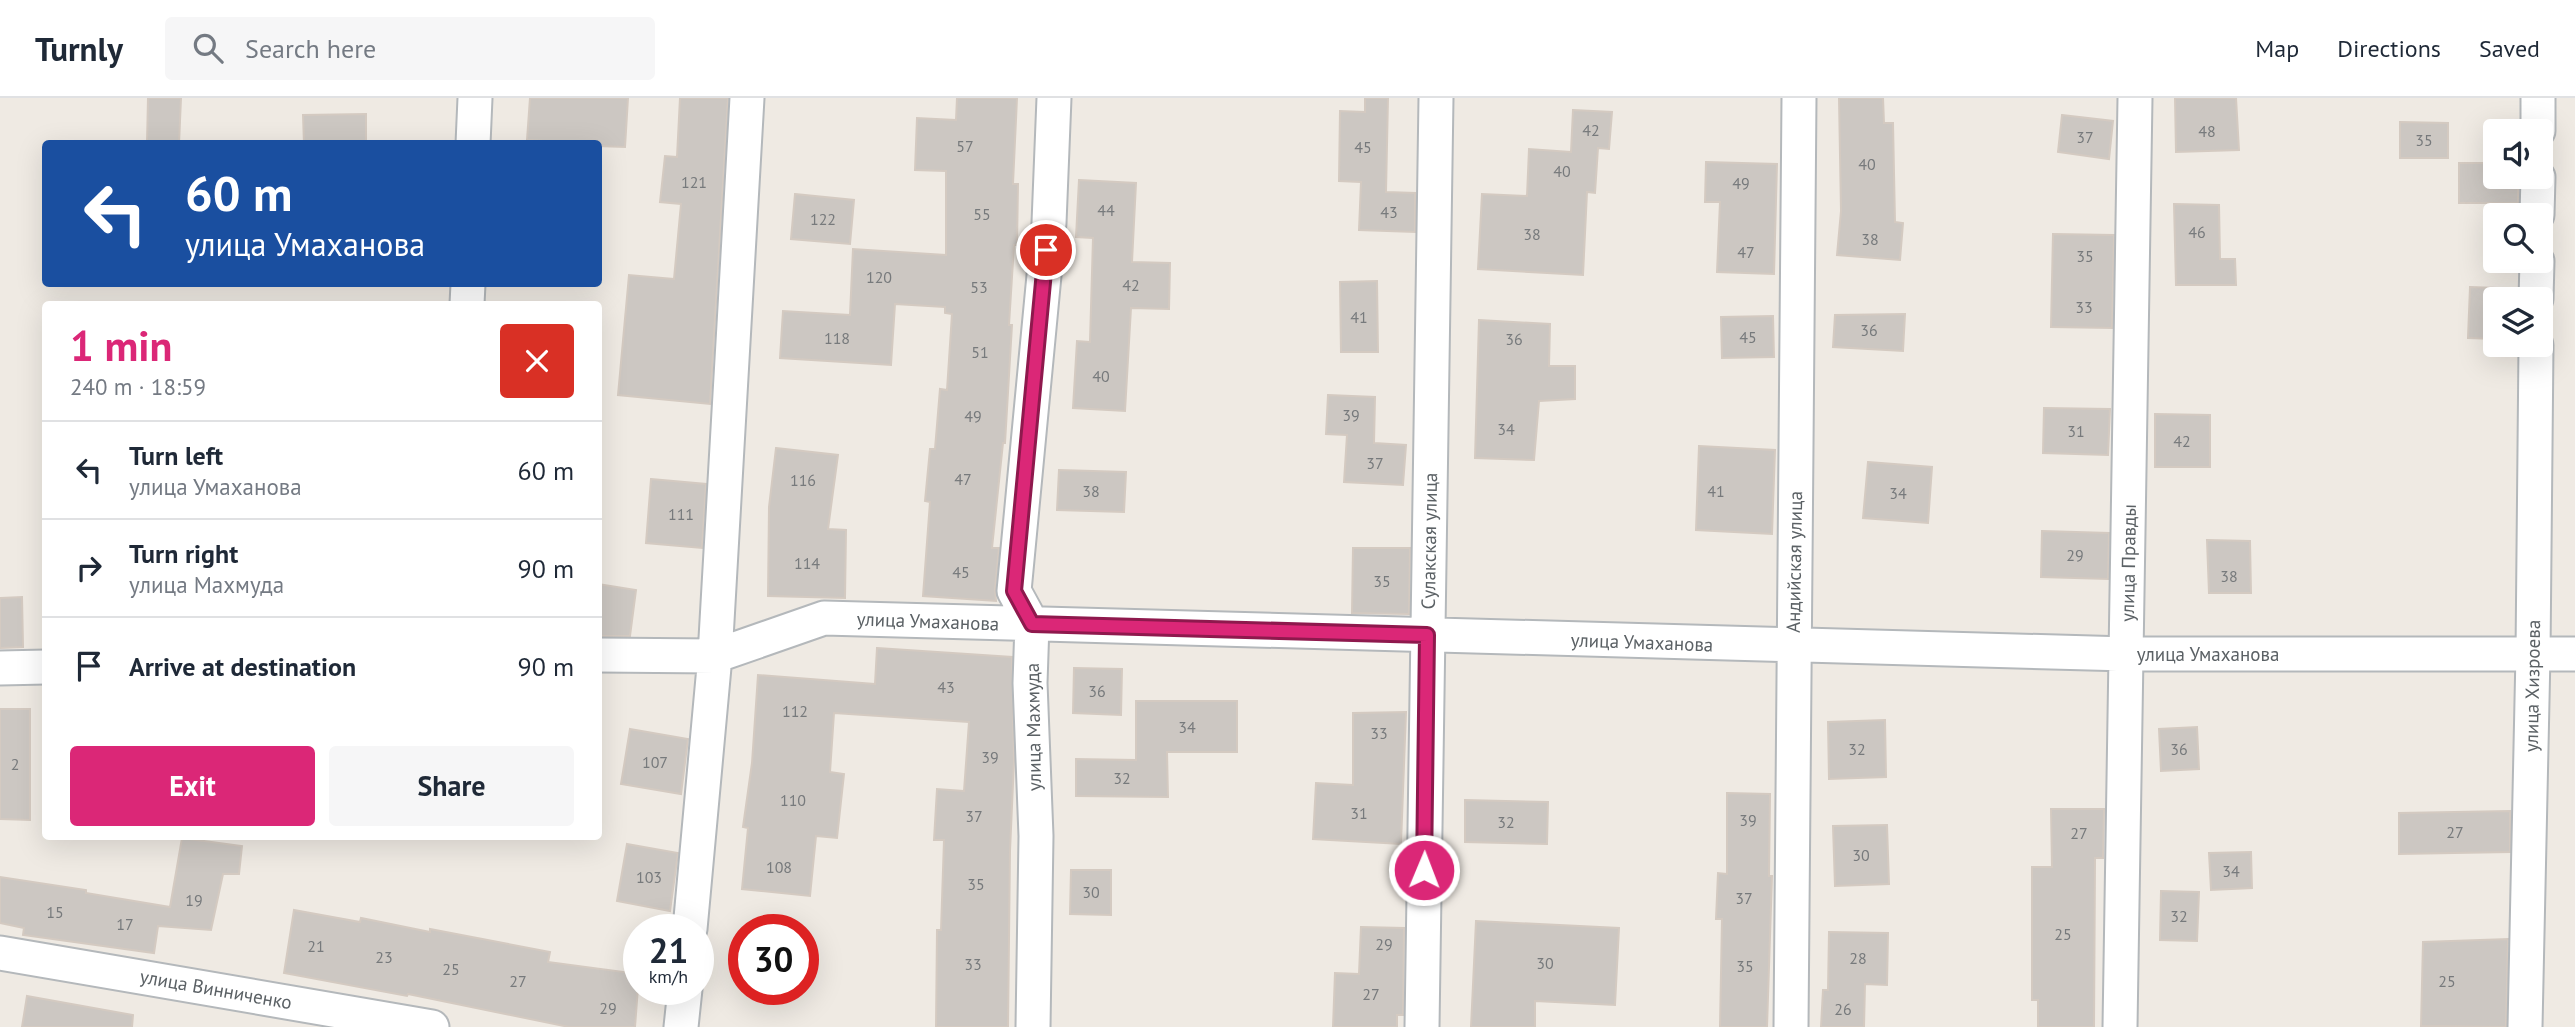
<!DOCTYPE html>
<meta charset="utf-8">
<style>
body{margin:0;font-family:"PT Sans",sans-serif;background:#f6f6f7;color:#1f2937;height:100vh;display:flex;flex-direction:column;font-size:26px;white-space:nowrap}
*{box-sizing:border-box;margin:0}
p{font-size:23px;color:#747a83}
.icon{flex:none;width:38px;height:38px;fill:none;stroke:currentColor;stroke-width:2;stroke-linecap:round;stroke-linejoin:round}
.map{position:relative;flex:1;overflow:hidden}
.sheet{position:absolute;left:42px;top:203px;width:560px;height:539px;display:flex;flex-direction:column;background:#fff;border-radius:7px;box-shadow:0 7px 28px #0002}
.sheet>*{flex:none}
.top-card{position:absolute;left:42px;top:42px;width:560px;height:147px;border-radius:7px;box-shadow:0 7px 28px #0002;background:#1a4fa0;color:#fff;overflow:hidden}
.controls{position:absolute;left:2483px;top:21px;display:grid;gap:14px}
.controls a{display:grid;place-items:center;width:70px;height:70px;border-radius:7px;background:#fff;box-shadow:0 7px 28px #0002;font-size:35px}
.speed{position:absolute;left:623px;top:816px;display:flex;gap:14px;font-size:35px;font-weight:700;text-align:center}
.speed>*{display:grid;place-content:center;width:91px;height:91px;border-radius:50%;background:#fff;box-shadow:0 7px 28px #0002;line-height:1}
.speed small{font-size:18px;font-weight:400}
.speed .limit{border:10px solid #d22;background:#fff;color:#111}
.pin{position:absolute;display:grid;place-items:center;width:60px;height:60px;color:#fff;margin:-30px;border:4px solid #fff;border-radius:50%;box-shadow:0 2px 7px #0007}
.me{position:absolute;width:77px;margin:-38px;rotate:1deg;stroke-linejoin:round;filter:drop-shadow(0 0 5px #0008)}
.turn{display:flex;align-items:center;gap:24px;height:147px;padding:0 28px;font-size:32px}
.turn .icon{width:91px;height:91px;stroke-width:2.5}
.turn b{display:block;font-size:49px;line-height:60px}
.round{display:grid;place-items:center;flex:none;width:74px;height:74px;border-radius:7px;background:#f6f6f7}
.overview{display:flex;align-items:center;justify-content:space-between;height:119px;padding:0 28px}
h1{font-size:42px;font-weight:600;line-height:52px;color:#db2777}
.cta{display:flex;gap:14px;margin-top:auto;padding:14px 28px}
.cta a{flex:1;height:80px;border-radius:7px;background:#db2777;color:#fff;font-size:28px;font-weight:600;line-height:80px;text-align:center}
.cta a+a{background:#f6f6f7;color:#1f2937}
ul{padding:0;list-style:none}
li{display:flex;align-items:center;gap:21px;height:98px;padding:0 28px;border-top:2px solid #e0e1e3}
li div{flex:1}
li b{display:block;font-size:26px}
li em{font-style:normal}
header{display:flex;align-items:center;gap:42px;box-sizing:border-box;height:98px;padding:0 35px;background:#fff;border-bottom:2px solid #e0e1e3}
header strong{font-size:33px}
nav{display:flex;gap:38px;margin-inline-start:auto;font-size:24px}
.search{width:490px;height:63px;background:#f6f6f7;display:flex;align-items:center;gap:18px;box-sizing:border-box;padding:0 24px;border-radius:7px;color:#747a83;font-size:26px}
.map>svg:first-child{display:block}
.building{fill:#ccc7c2;stroke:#d4cac1;stroke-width:2}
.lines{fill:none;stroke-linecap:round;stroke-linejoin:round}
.minor-casing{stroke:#b4b8bb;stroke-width:37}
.minor{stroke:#fff;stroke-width:33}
.route-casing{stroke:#8e194d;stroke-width:18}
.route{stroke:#db2777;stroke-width:12}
.labels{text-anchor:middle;stroke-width:5;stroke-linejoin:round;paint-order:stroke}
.number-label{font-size:16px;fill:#777a7c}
.street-label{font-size:19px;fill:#5b6165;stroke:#fff}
</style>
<header>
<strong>Turnly</strong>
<div class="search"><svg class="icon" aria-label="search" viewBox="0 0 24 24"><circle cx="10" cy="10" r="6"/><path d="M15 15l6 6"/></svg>Search here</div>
<nav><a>Map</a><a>Directions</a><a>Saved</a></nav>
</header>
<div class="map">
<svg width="2575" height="929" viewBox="0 0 2575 929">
<rect width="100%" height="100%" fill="#efeae3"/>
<path class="building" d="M 148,0 L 181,0 L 179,46 L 147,46 Z
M 530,0 L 628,0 L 625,49 L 598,48 L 598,46 L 527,42 Z
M 680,0 L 728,0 L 710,306 L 618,297 L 629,177 L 674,181 L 681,106 L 660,104 L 665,58 L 677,59 Z
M 957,0 L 1017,0 L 1013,86 L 1018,86 L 1017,147 L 1014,147 L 1009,227 L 1012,227 L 1005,345 L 1003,345 L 992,450 L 999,450 L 995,491 L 996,503 L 923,498 L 930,404 L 925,403 L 930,351 L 935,351 L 940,291 L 947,292 L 952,216 L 945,215 L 945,209 L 895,206 L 891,267 L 780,260 L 783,213 L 850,217 L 853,151 L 946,157 L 946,73 L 915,72 L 917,20 L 956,22 Z
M 1365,0 L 1388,0 L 1386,94 L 1415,95 L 1415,134 L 1359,132 L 1361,84 L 1339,83 L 1340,13 L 1365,14 Z
M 1839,0 L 1883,0 L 1884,25 L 1893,25 L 1895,124 L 1903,125 L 1900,162 L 1837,157 L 1841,113 Z
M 2175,0 L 2236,0 L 2239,52 L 2176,54 Z
M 1573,12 L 1612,14 L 1609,51 L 1598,50 L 1595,95 L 1587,94 L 1583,177 L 1478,171 L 1482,96 L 1527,98 L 1529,51 L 1571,54 Z
M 366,16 L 366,46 L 304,46 L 303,17 Z
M 2062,17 L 2113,23 L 2109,61 L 2058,54 Z
M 2400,24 L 2448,25 L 2448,60 L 2400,60 Z
M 1706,64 L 1777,66 L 1774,176 L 1717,174 L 1720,104 L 1705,104 Z
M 2459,65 L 2496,65 L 2496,79 L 2518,79 L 2518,105 L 2459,105 Z
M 1079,82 L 1136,85 L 1132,164 L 1170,165 L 1169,211 L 1131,210 L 1125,313 L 1073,310 L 1077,243 L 1090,244 L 1093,140 L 1076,139 Z
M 795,96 L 854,102 L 850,146 L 791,141 Z
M 2174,106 L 2219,107 L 2220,161 L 2235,161 L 2236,187 L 2176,187 Z
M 2053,136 L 2114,137 L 2112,230 L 2051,229 Z
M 1377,183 L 1378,254 L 1341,254 L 1340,184 Z
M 2470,189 L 2496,190 L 2496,241 L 2468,240 Z
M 1905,216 L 1903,253 L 1833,249 L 1835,217 Z
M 1773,218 L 1774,259 L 1722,260 L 1721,219 Z
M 1479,222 L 1550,226 L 1549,268 L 1575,268 L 1575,301 L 1539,303 L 1534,362 L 1475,360 Z
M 1328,297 L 1375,299 L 1374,345 L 1406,347 L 1403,387 L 1344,384 L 1347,337 L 1326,336 Z
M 2044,310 L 2110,311 L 2108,357 L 2043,355 Z
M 2155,316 L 2210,317 L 2210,369 L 2155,369 Z
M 1699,348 L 1775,352 L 1772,436 L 1696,432 Z
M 776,350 L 838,357 L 828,431 L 846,432 L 845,500 L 768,498 L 769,409 Z
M 1868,364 L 1932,369 L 1928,425 L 1863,420 Z
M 1059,372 L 1126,374 L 1124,414 L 1057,412 Z
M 651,381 L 706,386 L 702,450 L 646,445 Z
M 2042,433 L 2109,435 L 2108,481 L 2041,479 Z
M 2207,442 L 2250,443 L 2251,495 L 2209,495 Z
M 1353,450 L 1410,450 L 1409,516 L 1352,515 Z
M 598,486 L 636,492 L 630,538 L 598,538 Z
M 22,499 L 23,549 L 0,550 L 0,500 Z
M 877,550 L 1012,559 L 1014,663 L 1010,753 L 1008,929 L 936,929 L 937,832 L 941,832 L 944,742 L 934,742 L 937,691 L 964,693 L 969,624 L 834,615 L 830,674 L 844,676 L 837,740 L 816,738 L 810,798 L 742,791 L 748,730 L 743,729 L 752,665 L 758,577 L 875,586 Z
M 1074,570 L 1122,571 L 1121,617 L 1073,615 Z
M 1136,603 L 1237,603 L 1237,654 L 1167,654 L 1168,699 L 1076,698 L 1076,661 L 1136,662 Z
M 0,611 L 30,611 L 30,722 L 0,721 Z
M 1406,614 L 1401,746 L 1313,741 L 1316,685 L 1353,687 L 1353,615 Z
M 1885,622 L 1886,679 L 1829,681 L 1828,624 Z
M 2197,629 L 2199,671 L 2161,673 L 2159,631 Z
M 630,631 L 688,641 L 681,696 L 621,686 Z
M 1727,695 L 1770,696 L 1769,778 L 1772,778 L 1767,929 L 1720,929 L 1722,821 L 1716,821 L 1718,775 L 1727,776 Z
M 1465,702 L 1548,704 L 1547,746 L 1465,744 Z
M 2051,711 L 2104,711 L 2103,760 L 2095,760 L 2094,929 L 2038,929 L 2038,902 L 2032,902 L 2032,769 L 2052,769 Z
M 2510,713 L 2510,754 L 2399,756 L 2399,715 Z
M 1887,727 L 1889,786 L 1835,788 L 1833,728 Z
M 182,740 L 242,748 L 239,776 L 223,776 L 211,832 L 158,828 L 154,855 L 23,837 L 24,830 L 0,825 L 0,779 L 86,792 L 86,795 L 170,809 Z
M 627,746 L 678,755 L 670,813 L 617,803 Z
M 2251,754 L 2252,790 L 2211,792 L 2209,755 Z
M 1071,772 L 1111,772 L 1111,817 L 1070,816 Z
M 2161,793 L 2199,794 L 2197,843 L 2160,842 Z
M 294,812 L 360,824 L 361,820 L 430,834 L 430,831 L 550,854 L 548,864 L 639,876 L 635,929 L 569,929 L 408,896 L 407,898 L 284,875 Z
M 1476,823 L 1619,830 L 1615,907 L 1535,903 L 1535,929 L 1471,929 Z
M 1361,829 L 1404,830 L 1403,917 L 1397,917 L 1397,929 L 1333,929 L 1335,875 L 1359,876 Z
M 1829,834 L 1888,835 L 1887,887 L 1865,886 L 1864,929 L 1821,929 L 1823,892 L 1828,892 Z
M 2508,841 L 2506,929 L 2421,928 L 2423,844 Z
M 27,898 L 133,917 L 132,929 L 22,929 Z"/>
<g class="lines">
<defs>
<path id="minor" d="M 2538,33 L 2538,0
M 473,46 L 475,0
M 2537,117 L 2538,79
M 2536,201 L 2537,163
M 467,206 L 468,186
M 598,557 L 715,558 L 824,520 L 2127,556 L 2575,556
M 0,570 L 46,569
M 690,831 L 715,558 L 747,0
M 0,855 L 432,929
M 681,929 L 685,891
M 1033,929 L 1036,738 L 1030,585 L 1032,526 L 1014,493 L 1049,125 L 1054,0
M 1422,929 L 1436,0
M 1791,929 L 1799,0
M 2120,929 L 2135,0
M 2525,929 L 2533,556 L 2536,247"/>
</defs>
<use href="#minor" class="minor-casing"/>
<use href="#minor" class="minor"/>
</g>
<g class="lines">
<defs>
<path id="route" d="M 1046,152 L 1014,493 L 1032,526 L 1427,537 L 1424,772"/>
</defs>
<use href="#route" class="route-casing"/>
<use href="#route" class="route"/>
</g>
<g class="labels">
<g class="number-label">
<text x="1591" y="38">42</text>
<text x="2207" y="39">48</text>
<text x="2085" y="45">37</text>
<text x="2424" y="48">35</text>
<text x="965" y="54">57</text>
<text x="1363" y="55">45</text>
<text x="1867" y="72">40</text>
<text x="1562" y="79">40</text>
<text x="694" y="90">121</text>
<text x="1741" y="91">49</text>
<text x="1106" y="118">44</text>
<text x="1389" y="120">43</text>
<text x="982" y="122">55</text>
<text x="823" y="127">122</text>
<text x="2197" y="140">46</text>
<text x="1532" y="142">38</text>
<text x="1870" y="147">38</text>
<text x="1746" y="160">47</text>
<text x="2085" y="164">35</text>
<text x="879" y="185">120</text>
<text x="1131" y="193">42</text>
<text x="979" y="195">53</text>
<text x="2084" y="215">33</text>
<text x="1359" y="225">41</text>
<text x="1869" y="238">36</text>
<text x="1748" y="245">45</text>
<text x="837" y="246">118</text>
<text x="1514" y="247">36</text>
<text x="980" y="260">51</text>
<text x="1101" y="284">40</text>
<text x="1351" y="323">39</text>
<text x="973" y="324">49</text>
<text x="1506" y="337">34</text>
<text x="2076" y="339">31</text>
<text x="2182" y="349">42</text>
<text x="1375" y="371">37</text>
<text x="963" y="387">47</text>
<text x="803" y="388">116</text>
<text x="1091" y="399">38</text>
<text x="1716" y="399">41</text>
<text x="1898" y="401">34</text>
<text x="681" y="422">111</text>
<text x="2075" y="463">29</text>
<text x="807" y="471">114</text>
<text x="961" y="480">45</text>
<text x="2229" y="484">38</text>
<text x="1382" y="489">35</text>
<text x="946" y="595">43</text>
<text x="1097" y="599">36</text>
<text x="795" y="619">112</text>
<text x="1187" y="635">34</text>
<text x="1379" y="641">33</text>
<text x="1857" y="657">32</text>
<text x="2179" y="657">36</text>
<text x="990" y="665">39</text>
<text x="655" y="670">107</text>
<text x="15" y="672">2</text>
<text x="1122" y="686">32</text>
<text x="793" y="708">110</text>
<text x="1359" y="721">31</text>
<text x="974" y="724">37</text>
<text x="1748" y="728">39</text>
<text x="1506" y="730">32</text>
<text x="2455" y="740">27</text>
<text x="2079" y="741">27</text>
<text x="1861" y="763">30</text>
<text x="779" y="775">108</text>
<text x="2231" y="779">34</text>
<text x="649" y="785">103</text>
<text x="976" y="792">35</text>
<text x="1091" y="800">30</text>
<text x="1744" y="806">37</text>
<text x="194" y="808">19</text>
<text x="55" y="820">15</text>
<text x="2179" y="824">32</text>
<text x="125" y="832">17</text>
<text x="2063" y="842">25</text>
<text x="1384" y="852">29</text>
<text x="316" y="854">21</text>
<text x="384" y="865">23</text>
<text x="1858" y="866">28</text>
<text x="1545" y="871">30</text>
<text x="973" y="872">33</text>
<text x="1745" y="874">35</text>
<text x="451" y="877">25</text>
<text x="518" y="889">27</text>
<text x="2447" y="889">25</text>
<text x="1371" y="902">27</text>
<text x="608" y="916">29</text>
<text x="1843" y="917">26</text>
</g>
<g class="street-label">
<text transform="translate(1429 443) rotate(-89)" y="7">Сулакская улица</text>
<text transform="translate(1794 464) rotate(-89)" y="7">Андийская улица</text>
<text transform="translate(2128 465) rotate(-89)" y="7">улица Правды</text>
<text transform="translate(928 523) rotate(2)" y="7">улица Умаханова</text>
<text transform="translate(1642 544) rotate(2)" y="7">улица Умаханова</text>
<text x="2208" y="563">улица Умаханова</text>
<text transform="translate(2532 588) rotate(-89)" y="7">улица Хизроева</text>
<text transform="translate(1033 629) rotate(-91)" y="7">улица Махмуда</text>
<text transform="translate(216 891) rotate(10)" y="7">улица Винниченко</text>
</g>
</g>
</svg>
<div class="controls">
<a><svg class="icon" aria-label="sound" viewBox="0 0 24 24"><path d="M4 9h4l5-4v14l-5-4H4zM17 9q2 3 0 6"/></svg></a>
<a><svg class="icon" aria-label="search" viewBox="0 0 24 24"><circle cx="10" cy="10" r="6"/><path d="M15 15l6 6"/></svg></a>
<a><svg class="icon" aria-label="layers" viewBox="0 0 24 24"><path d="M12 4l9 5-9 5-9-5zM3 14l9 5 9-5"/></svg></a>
</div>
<div class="speed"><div>21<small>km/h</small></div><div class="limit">30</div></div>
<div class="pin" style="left:1046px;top:152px;background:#d93025"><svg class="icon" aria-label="arrive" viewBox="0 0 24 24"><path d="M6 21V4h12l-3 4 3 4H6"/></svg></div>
<svg class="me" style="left:1424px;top:772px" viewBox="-20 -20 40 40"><circle r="17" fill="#db2777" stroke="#fff" stroke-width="3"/><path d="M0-11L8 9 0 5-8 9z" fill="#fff"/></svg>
<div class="top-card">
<div class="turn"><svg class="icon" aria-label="left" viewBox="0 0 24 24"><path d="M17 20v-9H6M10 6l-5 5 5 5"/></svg><div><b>60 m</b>улица Умаханова</div></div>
</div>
<section class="sheet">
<div class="overview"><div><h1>1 min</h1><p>240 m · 18:59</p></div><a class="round" style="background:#d93025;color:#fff"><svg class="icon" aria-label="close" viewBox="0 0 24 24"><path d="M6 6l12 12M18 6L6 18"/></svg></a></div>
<ul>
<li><svg class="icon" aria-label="left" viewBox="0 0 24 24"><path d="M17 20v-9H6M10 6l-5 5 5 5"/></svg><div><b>Turn left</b><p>улица Умаханова</p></div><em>60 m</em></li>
<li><svg class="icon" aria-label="right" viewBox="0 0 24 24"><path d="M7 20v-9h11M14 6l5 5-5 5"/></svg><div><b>Turn right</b><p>улица Махмуда</p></div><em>90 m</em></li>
<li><svg class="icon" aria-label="arrive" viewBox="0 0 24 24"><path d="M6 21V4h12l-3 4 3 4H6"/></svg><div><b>Arrive at destination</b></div><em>90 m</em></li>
</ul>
<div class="cta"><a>Exit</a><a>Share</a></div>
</section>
</div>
